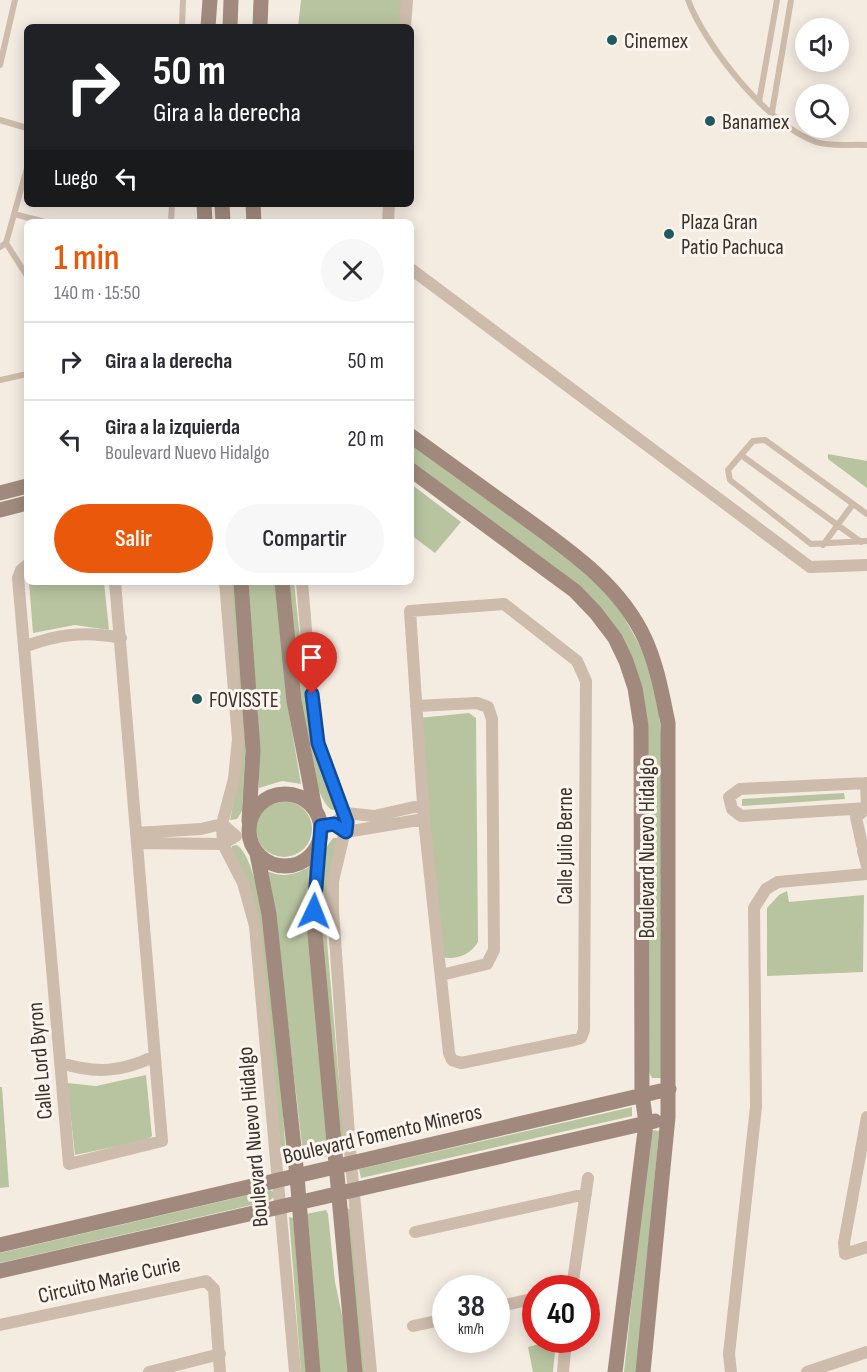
<!DOCTYPE html>
<html lang="es">
<meta charset="utf-8">
<style>
body{margin:0;font-family:"Sofia Sans Condensed",sans-serif;background:#f7f7f7;color:#2b2b33;height:100vh;display:flex;flex-direction:column;font-size:22px;white-space:nowrap}
*{box-sizing:border-box;margin:0}
p{font-size:20px;color:#7c7c81}
.icon{flex:none;width:33px;height:33px;fill:none;stroke:currentColor;stroke-width:2;stroke-linecap:round;stroke-linejoin:round}
.map{position:relative;flex:1;overflow:hidden}
.details{position:absolute;left:24px;top:219px;width:390px;height:366px;display:flex;flex-direction:column;background:#fff;border-radius:9px;box-shadow:0 3px 15px #0003}
.details>*{flex:none}
.hud{position:absolute;left:24px;top:24px;width:390px;height:183px;border-radius:9px;box-shadow:0 3px 15px #0003;background:#202124;color:#fff;overflow:hidden}
.buttons{position:absolute;left:795px;top:18px;display:grid;gap:12px}
.buttons a{display:grid;place-items:center;width:54px;height:54px;border-radius:50%;background:#fff;box-shadow:0 3px 15px #0003;font-size:30px}
.speed{position:absolute;left:432px;top:1275px;display:flex;gap:12px;font-size:30px;font-weight:700;text-align:center}
.speed>*{display:grid;place-content:center;width:78px;height:78px;border-radius:50%;background:#fff;box-shadow:0 3px 15px #0003;line-height:1}
.speed small{font-size:15px;font-weight:400}
.speed .limit{border:9px solid #d22;background:#fff;color:#111}
.pin{position:absolute;display:grid;place-items:center;width:51px;height:51px;color:#fff;margin:-62px -26px;border-radius:50% 50% 50% 0;rotate:-45deg;box-shadow:0 0 6px #0007}
.pin .icon{rotate:45deg}
.me{position:absolute;width:66px;margin:-33px;rotate:2deg;stroke-linejoin:round;filter:drop-shadow(0 0 4px #0008)}
.turn{display:flex;align-items:center;gap:21px;height:126px;padding:0 30px;font-size:27px}
.turn .icon{width:78px;height:78px;stroke-width:2.5}
.turn b{display:block;font-size:42px;line-height:51px}
.then{display:flex;align-items:center;height:57px;padding:0 30px;background:#0003;gap:12px;font-size:22px}
.round{display:grid;place-items:center;flex:none;width:63px;height:63px;border-radius:32px;background:#f7f7f7}
.summary{display:flex;align-items:center;justify-content:space-between;height:102px;padding:0 30px}
h1{font-size:36px;font-weight:600;line-height:45px;color:#ea580c}
.button{display:flex;gap:12px;margin-top:auto;padding:12px 30px}
.button a{flex:1;height:69px;border-radius:36px;background:#ea580c;color:#fff;font-size:24px;font-weight:600;line-height:69px;text-align:center}
.button a+a{background:#f7f7f7;color:#2b2b33}
ul{padding:0;list-style:none}
li{display:flex;align-items:center;gap:18px;height:78px;padding:0 30px;border-top:2px solid #e1e1e2}
li div{flex:1}
li b{display:block;font-size:22px}
li em{font-style:normal}
.map>svg:first-child{display:block}
.green{fill:#b8c4a0}
.lines{fill:none;stroke-linecap:round;stroke-linejoin:round}
.lane{stroke:#cdbbac;stroke-width:6}
.street{stroke:#cdbbac;stroke-width:12}
.secondary{stroke:#a18a7d;stroke-width:15}
.route-casing{stroke:#114b97;stroke-width:15}
.route{stroke:#1a73e8;stroke-width:10}
.poi-dot{fill:#1f5a5e;stroke:#fbf5ee;stroke-width:2}
.labels{text-anchor:middle;stroke-width:6;stroke-linejoin:round;paint-order:stroke}
.poi-label{font-size:22px;fill:#3b302b;stroke:#fbf5ee;text-anchor:start}
.street-label{font-size:22px;fill:#3b302b;stroke:#fbf5ee}
</style>
<div class="map">
<svg width="867" height="1372" viewBox="0 0 867 1372">
<rect width="100%" height="100%" fill="#f4ebe1"/>
<path class="green" d="M 301,0 L 407,0 L 405,27 L 298,27 Z
M 411,444 L 570,560 L 595,582 L 618,606 L 646,657 L 656,686 L 663,753 L 661,1078 L 652,1078 L 649,1072 L 632,664 L 561,572 L 411,461 Z
M 828,454 L 867,461 L 867,488 L 828,459 Z
M 411,484 L 461,522 L 435,553 L 411,535 Z
M 29,582 L 104,582 L 109,630 L 75,625 L 33,633 Z
M 230,582 L 235,582 L 247,720 L 242,811 L 237,819 L 230,820 L 237,784 Z
M 247,582 L 277,582 L 288,707 L 301,784 L 282,781 L 259,788 L 258,715 Z
M 289,582 L 294,582 L 311,741 L 337,809 L 332,810 C 301,790 293,623 289,582 Z
M 469,713 L 476,718 L 478,942 C 469,956 456,960 440,957 L 418,718 Z
M 844,793 L 845,799 L 742,806 L 742,799 Z
M256 829a28 28 0 1 1 56 0a28 28 0 1 1-56 0Z
M 333,838 L 339,838 L 327,896 L 326,929 L 344,1140 L 340,1141 L 320,931 L 325,849 Z
M 237,845 C 272,868 281,1103 286,1153 L 281,1154 L 260,926 L 232,852 L 232,846 Z
M 309,867 L 307,909 L 328,1156 L 304,1162 L 275,913 L 267,871 C 284,878 294,875 309,867 Z
M 787,891 L 789,902 L 864,895 L 863,972 L 767,976 L 767,908 L 779,895 Z
M 146,1075 L 152,1136 L 147,1140 L 75,1155 L 67,1083 L 96,1086 Z
M 0,1087 L 2,1087 L 9,1187 L 0,1188 Z
M 632,1107 L 632,1116 L 361,1178 L 359,1169 Z
M 654,1130 L 659,1131 L 637,1372 L 624,1372 L 650,1131 Z
M 270,1190 L 274,1192 L 274,1197 L 269,1201 L 0,1263 L 0,1253 Z
M 347,1208 L 351,1210 L 365,1372 L 361,1372 Z
M 326,1210 L 328,1214 L 335,1282 L 345,1329 L 349,1372 L 318,1372 L 306,1214 Z
M 289,1217 L 293,1218 L 306,1372 L 301,1372 Z
M 538,1340 L 556,1340 L 553,1372 L 533,1372 L 528,1347 L 539,1344 Z"/>
<g class="lines">
<path class="lane" d="M 688,0 C 706,47 767,124 816,142 C 830,147 852,144 867,145
M 182,27 L 183,0
M 0,65 L 15,0
M 759,102 L 777,0
M 772,112 L 791,0
M 0,120 L 27,128
M 14,214 L 45,222
M 171,222 L 172,204
M 6,243 L 27,168
M 0,247 L 6,243 L 27,276
M 0,380 L 27,374
M 741,455 L 861,542
M 867,514 L 765,440 L 753,441 L 728,470 L 730,480 L 811,544 L 867,541
M 823,545 L 853,504"/>
<path class="street" d="M 405,27 L 407,0
M 388,222 L 389,204
M 411,269 L 810,567 L 867,565
M 27,565 L 21,570 L 18,578 L 69,1164 L 162,1141 L 115,582
M 225,582 L 238,739 L 234,779 L 222,824 L 223,844 L 243,883 L 255,926 L 295,1372
M 302,582 L 314,725 L 324,762 L 347,822 L 333,881 L 333,911 L 351,1163 L 371,1372
M 504,604 L 577,661 L 586,681 L 584,1030 L 581,1038 L 574,1040 L 461,1063 L 452,1060 L 449,1053 L 424,819 L 410,611 Z
M 24,647 C 57,634 85,631 121,638
M 416,706 L 477,703 L 488,707 L 492,719 L 494,950 L 487,964 L 441,975
M 866,783 L 867,808
M 867,783 L 740,789 L 729,797 L 732,809 L 741,816 L 867,808
M 423,805 L 374,816 L 345,813 L 334,824 L 346,832 L 424,819
M 136,833 L 201,829 L 222,824 L 236,836 L 223,844 L 137,843
M 862,845 L 856,817 L 866,809
M 863,851 L 867,866
M 61,1063 C 96,1074 122,1072 155,1056
M 867,1117 L 844,1243 L 845,1254 L 867,1247
M 415,1232 L 586,1194
M 572,1288 L 588,1178
M 496,1307 L 536,1298
M 0,1325 L 206,1281 L 214,1289 L 220,1372
M 413,1326 L 446,1319
M 149,1372 L 220,1354
M 563,1372 L 566,1340
M 731,1372 L 729,1354 L 756,1107 L 754,908 L 766,889 L 778,882 L 867,874
M 807,1372 L 867,1352"/>
<path class="secondary" d="M 208,27 L 210,0
M 230,27 L 231,0
M 260,27 L 261,0
M 204,204 L 205,222
M 222,204 L 223,222
M 253,204 L 254,222
M 411,436 C 446,461 480,486 515,511 C 564,547 619,582 645,639 C 657,665 662,694 668,723 L 668,1117 L 643,1372
M 411,470 L 575,591 L 596,613 L 615,638 L 626,661 L 635,688 L 641,726 L 642,1095 L 646,1123 L 615,1372
M 0,493 L 27,486
M 0,510 L 27,503
M 241,582 L 253,750 L 249,821
M 282,582 L 294,701 L 315,809
M249 830a36 36 0 1 1 72 0a36 36 0 1 1-72 0Z
M 318,844 L 314,923 L 355,1372
M 257,854 L 269,914 L 297,1176 L 313,1372
M 0,1245 L 669,1089
M 0,1271 L 655,1121"/>
</g>
<g class="lines">
<defs>
<path id="route" d="M 312,694 L 318,743 L 347,822 L 346,832 L 334,824 L 321,826 L 314,911"/>
</defs>
<use href="#route" class="route-casing"/>
<use href="#route" class="route"/>
</g>
<g class="poi-dot">
<circle cx="612" cy="40" r="6"/>
<circle cx="710" cy="121" r="6"/>
<circle cx="669" cy="234" r="6"/>
<circle cx="197" cy="699" r="6"/>
</g>
<g class="labels">
<g class="poi-label">
<text x="624" y="48">Cinemex</text>
<text x="722" y="129">Banamex</text>
<text x="681" y="229">Plaza Gran<tspan x="681" dy="25">Patio Pachuca</tspan></text>
<text x="209" y="707">FOVISSTE</text>
</g>
<g class="street-label">
<text transform="translate(564 846) rotate(-90)" y="8">Calle Julio Berne</text>
<text transform="translate(646 848) rotate(-90)" y="8">Boulevard Nuevo Hidalgo</text>
<text transform="translate(39 1061) rotate(-95)" y="8">Calle Lord Byron</text>
<text transform="translate(382 1133) rotate(-13)" y="8">Boulevard Fomento Mineros</text>
<text transform="translate(252 1137) rotate(-95)" y="8">Boulevard Nuevo Hidalgo</text>
<text transform="translate(109 1279) rotate(-13)" y="8">Circuito Marie Curie</text>
</g>
</g>
</svg>
<div class="buttons">
<a><svg class="icon" aria-label="sound" viewBox="0 0 24 24"><path d="M4 9h4l5-4v14l-5-4H4zM17 9q2 3 0 6"/></svg></a>
<a><svg class="icon" aria-label="search" viewBox="0 0 24 24"><circle cx="10" cy="10" r="6"/><path d="M15 15l6 6"/></svg></a>
</div>
<div class="speed"><div>38<small>km/h</small></div><div class="limit">40</div></div>
<div class="pin" style="left:312px;top:694px;background:#d93025"><svg class="icon" aria-label="arrive" viewBox="0 0 24 24"><path d="M6 21V4h12l-3 4 3 4H6"/></svg></div>
<svg class="me" style="left:314px;top:911px" viewBox="-20 -20 40 40"><path d="M0-17L14 15 0 8-14 15z" fill="#1a73e8" stroke="#fff" stroke-width="4"/></svg>
<div class="hud">
<div class="turn"><svg class="icon" aria-label="right" viewBox="0 0 24 24"><path d="M7 20v-9h11M14 6l5 5-5 5"/></svg><div><b>50 m</b>Gira a la derecha</div></div>
<div class="then">Luego<svg class="icon" aria-label="left" viewBox="0 0 24 24"><path d="M17 20v-9H6M10 6l-5 5 5 5"/></svg></div>
</div>
<section class="details">
<div class="summary"><div><h1>1 min</h1><p>140 m · 15:50</p></div><a class="round"><svg class="icon" aria-label="close" viewBox="0 0 24 24"><path d="M6 6l12 12M18 6L6 18"/></svg></a></div>
<ul>
<li><svg class="icon" aria-label="right" viewBox="0 0 24 24"><path d="M7 20v-9h11M14 6l5 5-5 5"/></svg><div><b>Gira a la derecha</b></div><em>50 m</em></li>
<li><svg class="icon" aria-label="left" viewBox="0 0 24 24"><path d="M17 20v-9H6M10 6l-5 5 5 5"/></svg><div><b>Gira a la izquierda</b><p>Boulevard Nuevo Hidalgo</p></div><em>20 m</em></li>
</ul>
<div class="button"><a>Salir</a><a>Compartir</a></div>
</section>
</div>
